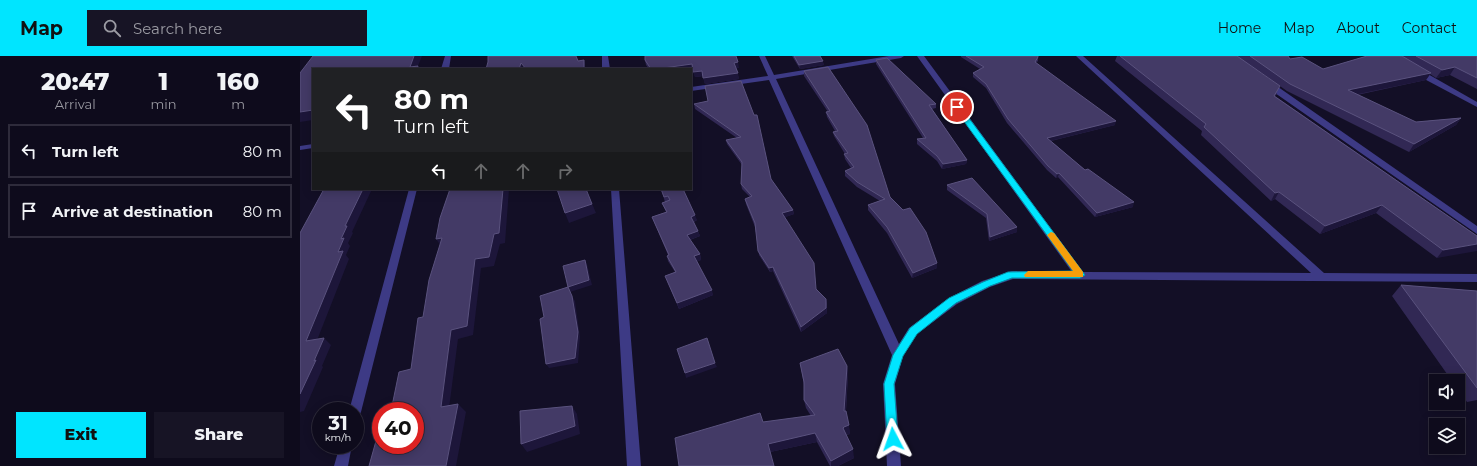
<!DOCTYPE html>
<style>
body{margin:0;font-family:Montserrat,sans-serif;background:#171425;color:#f1f3f6;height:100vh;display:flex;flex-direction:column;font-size:15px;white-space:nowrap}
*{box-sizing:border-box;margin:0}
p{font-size:13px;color:#9b9ba3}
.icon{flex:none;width:22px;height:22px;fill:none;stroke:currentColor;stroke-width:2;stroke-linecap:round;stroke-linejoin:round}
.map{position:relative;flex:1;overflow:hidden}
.sheet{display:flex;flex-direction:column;background:#0e0b1c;width:300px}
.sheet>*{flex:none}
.hud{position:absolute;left:12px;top:12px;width:380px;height:122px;border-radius:0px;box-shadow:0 2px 10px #0003,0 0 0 1px #2e2b3b;background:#202124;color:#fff;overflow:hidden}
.controls{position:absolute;left:1129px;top:318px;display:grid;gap:8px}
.controls a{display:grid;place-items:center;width:36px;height:36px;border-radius:0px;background:#0e0b1c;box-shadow:0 2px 10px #0003,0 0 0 1px #2e2b3b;font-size:20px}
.speed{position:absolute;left:12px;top:346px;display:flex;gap:8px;font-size:20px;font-weight:700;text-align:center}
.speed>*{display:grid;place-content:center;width:52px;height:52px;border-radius:50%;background:#0e0b1c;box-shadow:0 2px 10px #0003,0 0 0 1px #2e2b3b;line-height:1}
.speed small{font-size:10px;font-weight:400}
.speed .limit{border:6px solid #d22;background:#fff;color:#111}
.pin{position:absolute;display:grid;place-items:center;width:34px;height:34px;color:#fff;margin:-17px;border:2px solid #fff;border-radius:50%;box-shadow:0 1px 4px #0007}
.me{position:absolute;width:44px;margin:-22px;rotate:356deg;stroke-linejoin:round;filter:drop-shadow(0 0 3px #0008)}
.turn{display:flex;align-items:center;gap:14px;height:84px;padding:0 16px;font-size:18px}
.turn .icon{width:52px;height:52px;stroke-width:2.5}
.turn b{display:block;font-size:28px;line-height:34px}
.lanes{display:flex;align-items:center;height:38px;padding:0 16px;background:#0003;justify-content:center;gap:20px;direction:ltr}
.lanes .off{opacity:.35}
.eta{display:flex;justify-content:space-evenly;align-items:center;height:68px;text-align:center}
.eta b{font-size:24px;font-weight:800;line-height:28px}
.button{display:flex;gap:8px;margin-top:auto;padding:8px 16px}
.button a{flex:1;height:46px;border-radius:0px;background:#00e5ff;color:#111;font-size:16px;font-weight:800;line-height:46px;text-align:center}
.button a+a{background:#171425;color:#f1f3f6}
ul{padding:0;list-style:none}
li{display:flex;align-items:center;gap:12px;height:54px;margin:0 8px 6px;padding:0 8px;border:2px solid #2e2b3b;border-radius:0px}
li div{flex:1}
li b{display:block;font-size:15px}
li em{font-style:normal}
header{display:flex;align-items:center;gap:24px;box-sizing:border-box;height:56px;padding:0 20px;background:#00e5ff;color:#111}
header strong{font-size:19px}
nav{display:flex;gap:22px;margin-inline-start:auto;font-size:14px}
.search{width:280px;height:36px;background:#171425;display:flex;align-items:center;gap:10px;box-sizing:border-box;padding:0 14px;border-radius:0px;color:#9b9ba3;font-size:15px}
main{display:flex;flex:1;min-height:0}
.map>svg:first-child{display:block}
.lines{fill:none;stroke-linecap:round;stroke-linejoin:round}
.minor{fill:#3d3a85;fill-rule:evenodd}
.wall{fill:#312854}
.shaded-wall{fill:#1d163a}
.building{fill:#433a66;stroke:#5a527e}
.route{fill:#00e5ff;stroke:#0095a6}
.slow{fill:#f59e0b}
</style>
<header>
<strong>Map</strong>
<div class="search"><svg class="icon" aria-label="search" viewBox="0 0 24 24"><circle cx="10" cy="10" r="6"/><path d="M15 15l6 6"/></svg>Search here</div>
<nav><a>Home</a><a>Map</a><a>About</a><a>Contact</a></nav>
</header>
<main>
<section class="sheet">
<div class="eta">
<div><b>20:47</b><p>Arrival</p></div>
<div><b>1</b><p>min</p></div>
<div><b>160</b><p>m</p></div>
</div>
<ul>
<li><svg class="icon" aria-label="left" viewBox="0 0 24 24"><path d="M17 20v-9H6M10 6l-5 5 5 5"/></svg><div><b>Turn left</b></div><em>80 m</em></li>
<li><svg class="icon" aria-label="arrive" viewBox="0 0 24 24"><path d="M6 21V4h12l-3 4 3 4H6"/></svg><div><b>Arrive at destination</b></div><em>80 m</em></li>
</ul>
<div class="button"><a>Exit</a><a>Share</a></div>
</section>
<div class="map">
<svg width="1177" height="410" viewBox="0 0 1177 410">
<rect width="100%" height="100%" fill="#130f26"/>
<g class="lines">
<path class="minor" d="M 145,0 L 151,0 L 149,13 L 141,13 Z
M 302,0 L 308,0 L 310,13 L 302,13 Z
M 459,0 L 465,0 L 474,19 L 589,0 L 604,0 L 601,2 L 476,23 L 599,288 L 609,272 L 649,242 L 682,225 L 712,215 L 772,216 L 617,0 L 624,0 L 783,216 L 1011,217 L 776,0 L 783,0 L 1024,217 L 1177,218 L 1177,226 L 713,223 L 690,231 L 657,248 L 617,278 L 603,300 L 595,328 L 601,410 L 587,410 L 583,328 L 592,299 L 469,24 L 391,35 L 391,31 L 468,20 Z
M 1113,13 L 1119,13 L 1177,46 L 1177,51 L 1113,17 Z
M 965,26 L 971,26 L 1177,170 L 1177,178 L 965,30 Z
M 13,88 L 13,92 L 0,94 L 0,90 Z
M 109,133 L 117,133 L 61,356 L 59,360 L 55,361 L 55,355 L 49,355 Z
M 311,133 L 319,133 L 341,410 L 327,410 Z
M 40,389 L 52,389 L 48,410 L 34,410 Z"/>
</g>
<path class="wall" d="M 492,0 L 520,0 L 524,9 L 500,13 Z
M 661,0 L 738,0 L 738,5 L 736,7 L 815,69 L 751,85 L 785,114 L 833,151 L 795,161 L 758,121 L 756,122 L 747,114 L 707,67 L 686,32 L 673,21 L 673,17 L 680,13 L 661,1 Z
M 817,0 L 988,0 L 990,3 L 1023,13 L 1067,0 L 1177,0 L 1177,33 L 1150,19 L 1136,22 L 1130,18 L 1126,24 L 1057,39 L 1116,66 L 1161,62 L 1156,69 L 1109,96 L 987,35 L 956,13 L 977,38 L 975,40 L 1177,180 L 1137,202 L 1076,157 L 1020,178 L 975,143 L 971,145 L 901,79 L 902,75 L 815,5 Z
M 345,4 L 439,12 L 436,12 L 439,23 L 405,28 L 403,20 L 395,21 L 393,13 L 349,13 L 346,9 Z
M 576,4 L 636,48 L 636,52 L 632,53 L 667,104 L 666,108 L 642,113 L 637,105 L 617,88 L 617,83 L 623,82 L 576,8 Z
M 504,15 L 590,141 L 637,212 L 612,222 L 587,177 L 568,154 L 568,149 L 580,145 L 557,131 L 545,120 L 545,115 L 551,112 L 545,103 L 544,98 L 545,98 L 534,80 L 533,76 L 535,75 L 527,61 L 526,56 L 528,56 L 504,20 Z
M 405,30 L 493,154 L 494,158 L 485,161 L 516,233 L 526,243 L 527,248 L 527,257 L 501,276 L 473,215 L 470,216 L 459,199 L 455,171 L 446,148 L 445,143 L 450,141 L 442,133 L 441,128 L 442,109 L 427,88 L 426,84 L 437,82 L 395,53 L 394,48 L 408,45 Z
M 647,129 L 717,176 L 689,185 L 686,162 L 647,134 Z
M 361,133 L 397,164 L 394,166 L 400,180 L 390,184 L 400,198 L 401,204 L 397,205 L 413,239 L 379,253 L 365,220 L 375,216 L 368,205 L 367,200 L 368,199 L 352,161 L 366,156 L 362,147 L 365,146 Z
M 1101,229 L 1177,235 L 1177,344 L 1167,346 L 1158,333 L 1158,325 L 1152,325 L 1092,240 Z
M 500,307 L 547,310 L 548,319 L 546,355 L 550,378 L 546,379 L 554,402 L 538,410 L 530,410 L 517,386 L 470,396 L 463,366 L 511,360 L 506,352 L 504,344 L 504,329 Z"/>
<path class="shaded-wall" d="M 114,0 L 122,0 L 118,10 L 120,13 L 111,13 L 110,11 Z
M 284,4 L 285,8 L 285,13 L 284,13 Z
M 523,5 L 524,9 L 500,13 L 499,9 Z
M 438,6 L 439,12 L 435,12 L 434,7 Z
M 221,7 L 223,11 L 222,13 L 219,13 Z
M 392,8 L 393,13 L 356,13 Z
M 1155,11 L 1150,19 L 1136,22 L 1142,14 Z
M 402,15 L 403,20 L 395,21 L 393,16 Z
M 438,17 L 439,23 L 405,28 L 403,22 Z
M 1131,17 L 1126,24 L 1044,41 L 1048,34 Z
M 13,54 L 13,64 L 0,66 L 0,56 Z
M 1161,62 L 1156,69 L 1109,96 L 1114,88 Z
M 816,65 L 815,69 L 746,86 L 747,82 Z
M 667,104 L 666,108 L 642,113 L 643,108 Z
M 759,117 L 758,121 L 756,122 L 757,118 Z
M 63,133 L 72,133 L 52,176 L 53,177 L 48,187 L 50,190 L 46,199 L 49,203 L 14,292 L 6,285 L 38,196 L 41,183 L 45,170 Z
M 203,133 L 209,133 L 205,187 L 200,188 L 194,210 L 181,212 L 173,279 L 158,283 L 148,360 L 141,351 L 151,274 L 175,203 Z
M 286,133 L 296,157 L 269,167 L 265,157 Z
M 979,136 L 975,143 L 971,145 L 975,137 Z
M 834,146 L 833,151 L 795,161 L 797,157 Z
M 1082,149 L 1076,157 L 1020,178 L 1025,170 Z
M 493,154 L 494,158 L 483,162 L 482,157 Z
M 395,159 L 397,164 L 393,166 L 391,161 Z
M 717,171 L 717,176 L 689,185 L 690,181 Z
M 398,175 L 400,180 L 389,184 L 387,179 Z
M 142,182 L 143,193 L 136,183 Z
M 1177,188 L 1177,195 L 1137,202 L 1143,194 Z
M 400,198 L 401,204 L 396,206 L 394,200 Z
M 285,204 L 287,208 L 292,229 L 270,236 L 268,231 Z
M 637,207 L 637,212 L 612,222 L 613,217 Z
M 473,211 L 473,215 L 470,216 L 469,212 Z
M 412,234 L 413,239 L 379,253 L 377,247 Z
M 272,240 L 275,245 L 280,281 L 278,307 L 249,312 L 246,308 Z
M 526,243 L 527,257 L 501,276 L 501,271 Z
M 24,282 L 31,289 L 22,310 L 23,311 L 4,355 L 0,356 L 0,338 Z
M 415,307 L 417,311 L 386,322 L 385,317 Z
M 547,310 L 548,319 L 545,364 L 544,355 Z
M 158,348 L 166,356 L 156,410 L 146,410 Z
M 272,350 L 277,358 L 280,378 L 227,396 L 221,388 Z
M 549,369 L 550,378 L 544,379 L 544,371 Z
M 515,377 L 517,386 L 470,396 L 468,388 Z
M 553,393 L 554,402 L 538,410 L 531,410 L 531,405 Z"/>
<path class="building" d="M 13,0 L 114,0 L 110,11 L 118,10 L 117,13 L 13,13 L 13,54 L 0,56 L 0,17 Z
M 188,0 L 276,0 L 278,5 L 284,4 L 284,13 L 226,13 L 221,7 L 219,13 L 186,13 L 188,6 Z
M 345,0 L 436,0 L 438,6 L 434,7 L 438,17 L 403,22 L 402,15 L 393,16 L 392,8 L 356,13 L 351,13 L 345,4 Z
M 494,0 L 520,0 L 523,5 L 499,9 Z
M 666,0 L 738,0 L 738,1 L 735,6 L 816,65 L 747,82 L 785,114 L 788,113 L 834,146 L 797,157 L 759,117 L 757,118 L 748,110 L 708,63 L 686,28 L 673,17 L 684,11 Z
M 820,0 L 937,0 L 980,30 L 974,40 L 1177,180 L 1177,188 L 1143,194 L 1082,149 L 1025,170 L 979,136 L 975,137 L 904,71 L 906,68 Z
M 950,0 L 988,0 L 990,3 L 1002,1 L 1023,13 L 1067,0 L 1102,0 L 1131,17 L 1048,34 L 1116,66 L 1161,62 L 1114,88 L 990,28 Z
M 1116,0 L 1177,0 L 1177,22 L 1155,11 L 1142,14 Z
M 587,2 L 636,48 L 629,49 L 667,104 L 643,108 L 637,100 L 617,83 L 626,82 L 576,4 Z
M 528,11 L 567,69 L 590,141 L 603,154 L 610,152 L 626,176 L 637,207 L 613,217 L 587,171 L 568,149 L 585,143 L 557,126 L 545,115 L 554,111 L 544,98 L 548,97 L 533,76 L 538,75 L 526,56 L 530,55 L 504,15 Z
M 441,25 L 454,59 L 457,59 L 471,123 L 493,154 L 482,157 L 514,207 L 516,233 L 526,243 L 526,252 L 501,271 L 473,211 L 469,212 L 458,195 L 455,167 L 445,143 L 452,140 L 441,128 L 442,106 L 426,84 L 441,81 L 394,48 L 408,45 L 405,30 Z
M 672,122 L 717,171 L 690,181 L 687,158 L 647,129 Z
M 24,133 L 63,133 L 45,170 L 47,170 L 41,183 L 44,182 L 38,196 L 43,195 L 6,285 L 24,282 L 14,305 L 16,304 L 0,338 L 0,177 Z
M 150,133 L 203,133 L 199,177 L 194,178 L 189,201 L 175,203 L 167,270 L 151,274 L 141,351 L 158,348 L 146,410 L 69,410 L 81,367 L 81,389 L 115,389 L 115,355 L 91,355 L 99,316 L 111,313 L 118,262 L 123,261 L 129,224 L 142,182 L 136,183 L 140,162 Z
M 257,133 L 286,133 L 292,148 L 265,157 Z
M 361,133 L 383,133 L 395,159 L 391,161 L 398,175 L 387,179 L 400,198 L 394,200 L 412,234 L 377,247 L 365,220 L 376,216 L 367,200 L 369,199 L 352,161 L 367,156 L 362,147 L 370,144 L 368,140 L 364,141 Z
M 285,204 L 289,224 L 268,231 L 263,210 Z
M 1101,229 L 1177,235 L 1177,332 Z
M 268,231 L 272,240 L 278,276 L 275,302 L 246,308 L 240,263 L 244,261 L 240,240 Z
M 407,282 L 415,307 L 385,317 L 377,293 Z
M 538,293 L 547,310 L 544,355 L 546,355 L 549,369 L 544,371 L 543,372 L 553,393 L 531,405 L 515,377 L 468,388 L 474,410 L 379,410 L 375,382 L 460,357 L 463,366 L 515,359 L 504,344 L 504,326 L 500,307 Z
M 272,350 L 275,370 L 221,388 L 220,355 Z"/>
<path class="route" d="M 655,50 L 660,50 L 785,219 L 780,222 L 712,222 L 690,230 L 656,247 L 617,278 L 603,300 L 594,328 L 598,383 L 597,386 L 593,388 L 589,386 L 587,383 L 584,328 L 593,299 L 610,272 L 649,242 L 683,226 L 708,216 L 773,215 L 655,53 Z"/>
<path class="slow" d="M 751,176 L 754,177 L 783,216 L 783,221 L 725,221 L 724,219 L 728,215 L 773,215 L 747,179 Z"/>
</svg>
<div class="controls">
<a><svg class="icon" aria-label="sound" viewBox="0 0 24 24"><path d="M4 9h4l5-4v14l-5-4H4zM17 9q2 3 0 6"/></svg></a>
<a><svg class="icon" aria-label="layers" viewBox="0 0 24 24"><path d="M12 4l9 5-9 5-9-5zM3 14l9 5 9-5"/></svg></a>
</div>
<div class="speed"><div>31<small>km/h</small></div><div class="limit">40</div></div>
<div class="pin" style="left:657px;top:51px;background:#d93025"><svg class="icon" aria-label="arrive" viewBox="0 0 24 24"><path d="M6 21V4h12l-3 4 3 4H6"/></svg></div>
<svg class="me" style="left:593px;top:383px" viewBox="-20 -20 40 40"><path d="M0-17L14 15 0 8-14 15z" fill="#00e5ff" stroke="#fff" stroke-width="4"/></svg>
<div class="hud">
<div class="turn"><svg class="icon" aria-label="left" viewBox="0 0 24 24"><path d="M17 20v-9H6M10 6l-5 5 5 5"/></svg><div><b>80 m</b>Turn left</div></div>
<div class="lanes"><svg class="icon" aria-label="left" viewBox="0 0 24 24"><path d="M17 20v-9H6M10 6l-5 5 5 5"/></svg><svg class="icon off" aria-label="ahead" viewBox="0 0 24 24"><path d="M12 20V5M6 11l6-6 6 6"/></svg><svg class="icon off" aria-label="ahead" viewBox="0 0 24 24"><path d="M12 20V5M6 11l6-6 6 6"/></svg><svg class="icon off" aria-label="right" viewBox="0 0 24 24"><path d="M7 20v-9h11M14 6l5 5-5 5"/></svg></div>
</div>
</div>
</main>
